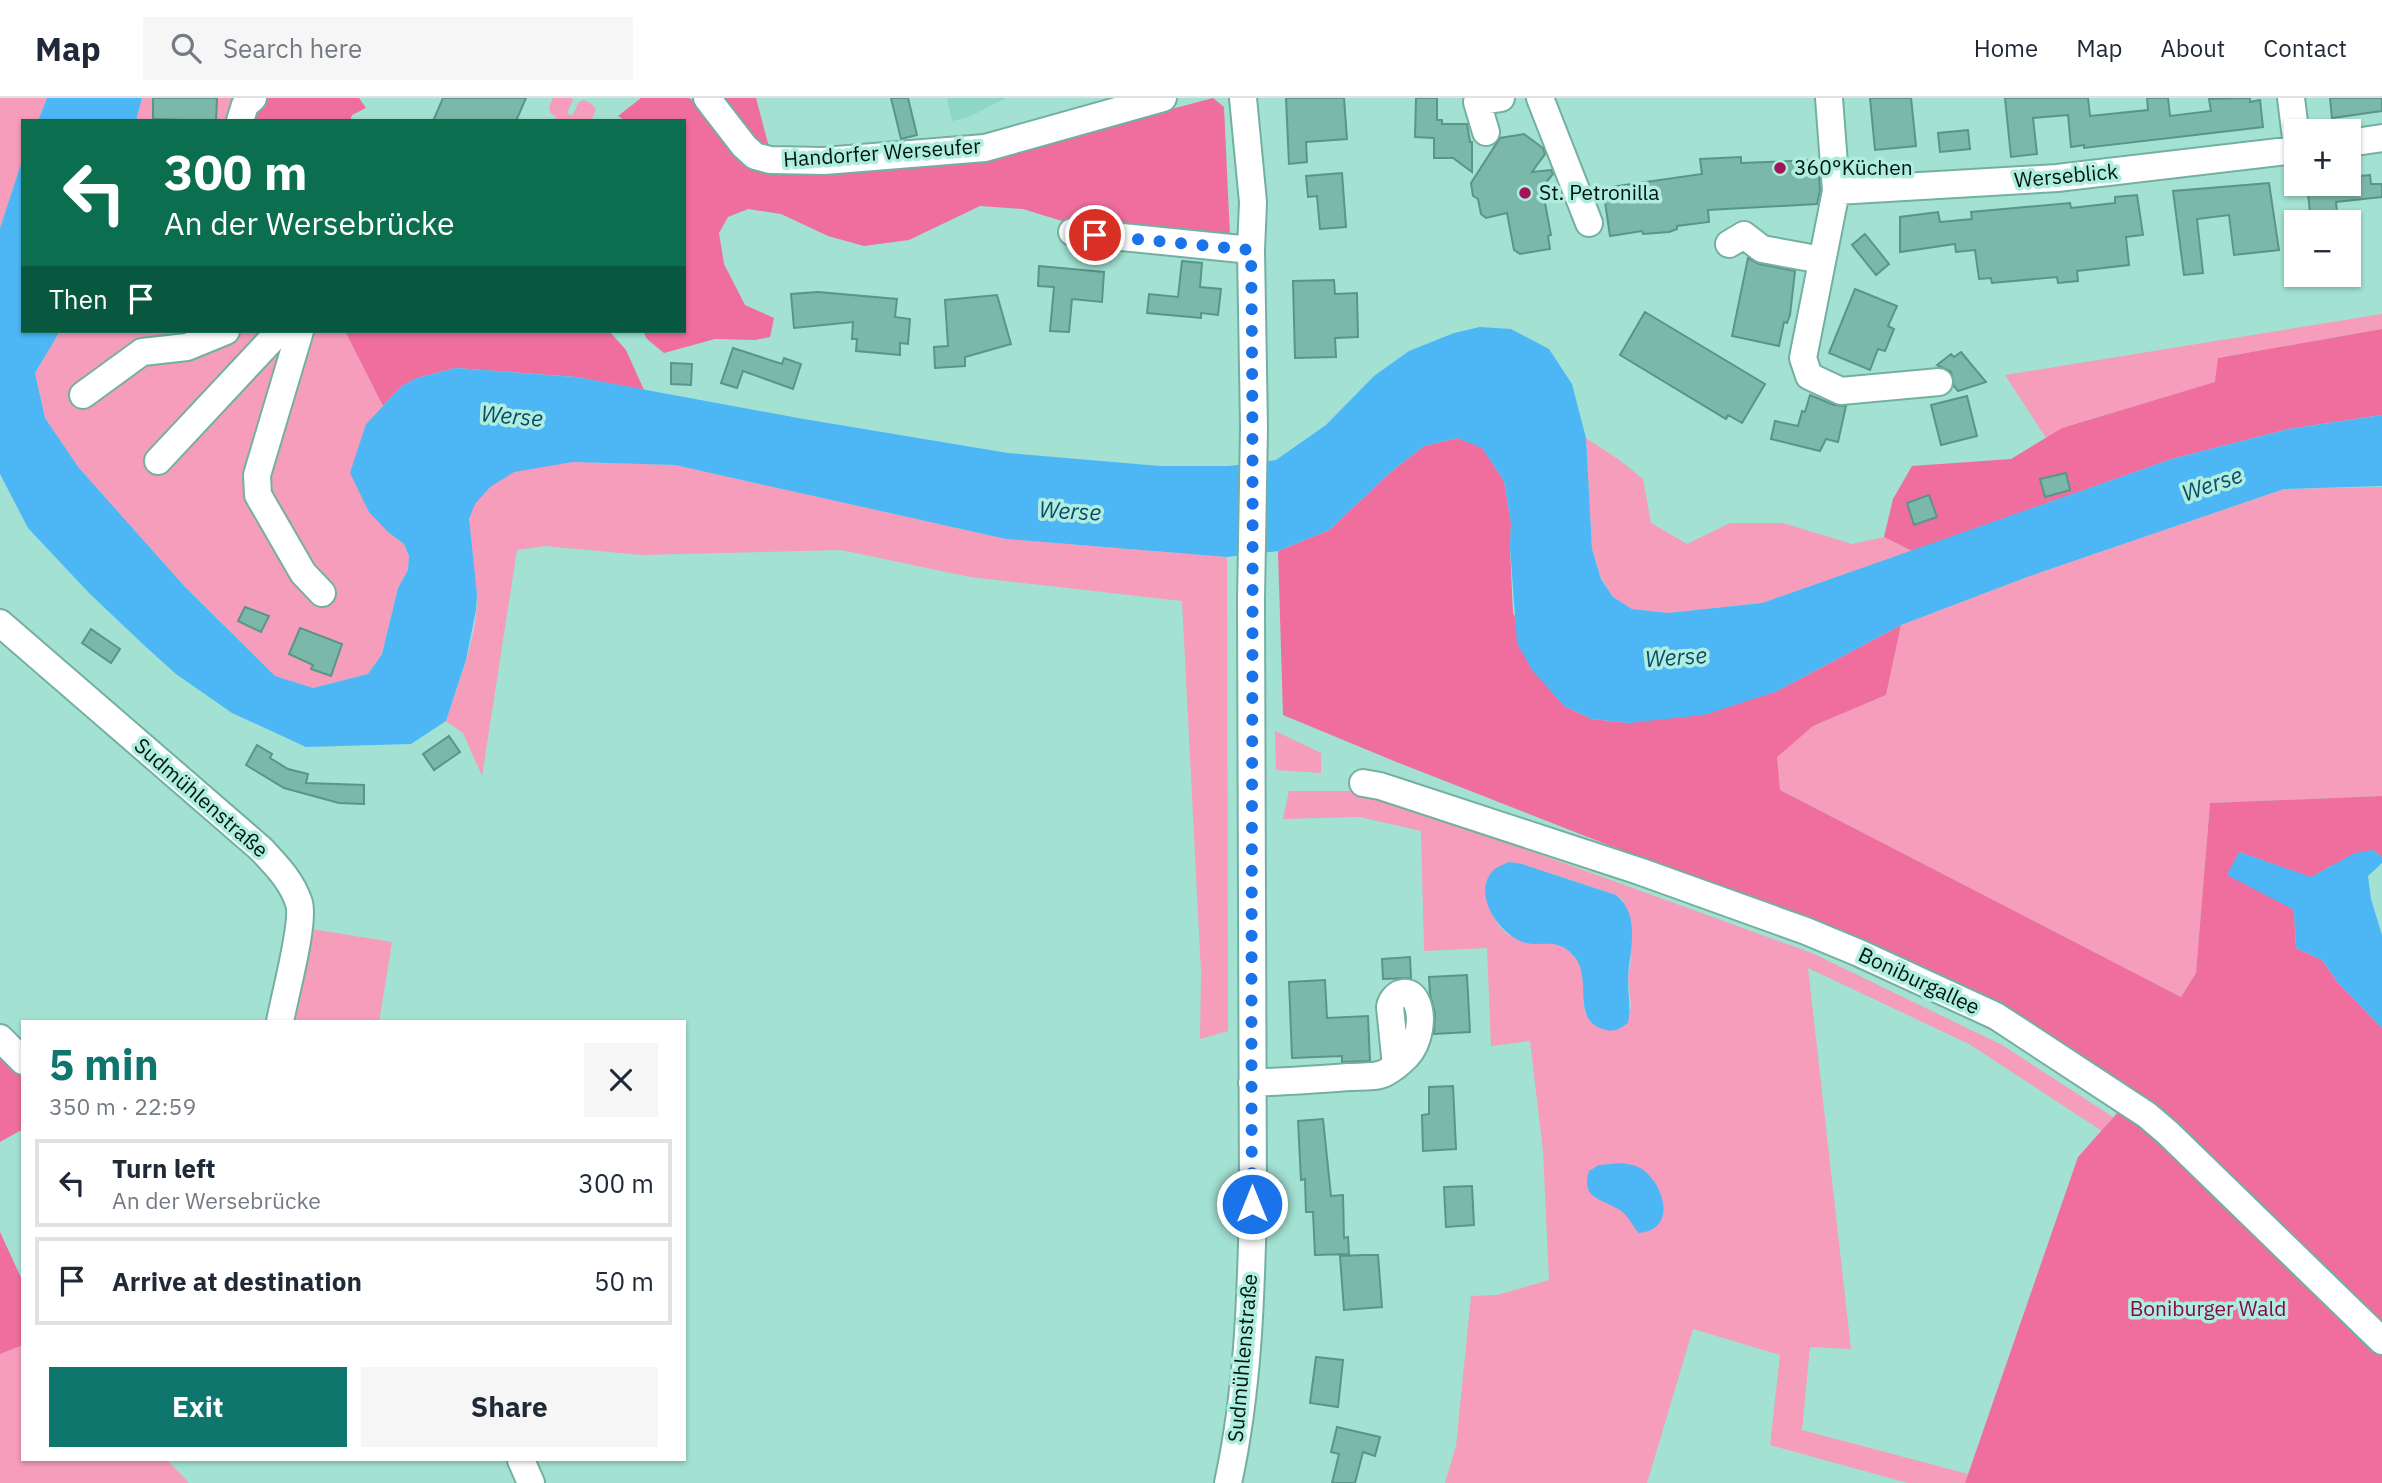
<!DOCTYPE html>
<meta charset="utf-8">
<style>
body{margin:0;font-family:"IBM Plex Sans",sans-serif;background:#f6f6f7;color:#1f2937;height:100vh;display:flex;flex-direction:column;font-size:26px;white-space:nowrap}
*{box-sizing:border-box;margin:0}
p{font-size:23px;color:#747a83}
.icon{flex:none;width:38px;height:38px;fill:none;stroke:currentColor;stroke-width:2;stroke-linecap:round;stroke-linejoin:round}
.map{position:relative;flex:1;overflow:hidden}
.sheet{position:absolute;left:21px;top:922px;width:665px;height:441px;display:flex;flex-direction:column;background:#fff;border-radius:0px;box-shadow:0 2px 5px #0004}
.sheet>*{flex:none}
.top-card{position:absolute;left:21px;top:21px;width:665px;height:214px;border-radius:0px;box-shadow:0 2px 5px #0004;background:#0b6e4f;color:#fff;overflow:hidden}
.controls{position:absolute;left:2284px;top:21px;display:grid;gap:14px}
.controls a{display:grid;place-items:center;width:77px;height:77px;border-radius:0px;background:#fff;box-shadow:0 2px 5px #0004;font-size:35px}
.pin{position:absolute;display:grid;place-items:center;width:60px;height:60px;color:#fff;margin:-30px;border:4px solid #fff;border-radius:50%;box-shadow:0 2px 7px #0007}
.me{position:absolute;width:77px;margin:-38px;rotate:0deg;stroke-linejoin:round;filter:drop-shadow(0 0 5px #0008)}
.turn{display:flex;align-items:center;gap:24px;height:147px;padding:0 28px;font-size:32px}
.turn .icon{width:91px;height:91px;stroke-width:2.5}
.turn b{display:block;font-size:49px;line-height:60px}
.then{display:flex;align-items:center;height:66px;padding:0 28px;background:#0003;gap:14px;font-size:26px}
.round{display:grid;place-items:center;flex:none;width:74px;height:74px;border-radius:0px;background:#f6f6f7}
.summary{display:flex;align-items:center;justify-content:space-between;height:119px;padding:0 28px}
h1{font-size:42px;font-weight:800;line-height:52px;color:#0f766e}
.cta{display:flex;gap:14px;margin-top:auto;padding:14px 28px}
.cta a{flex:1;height:80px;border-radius:0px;background:#0f766e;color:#fff;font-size:28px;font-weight:800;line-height:80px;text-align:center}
.cta a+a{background:#f6f6f7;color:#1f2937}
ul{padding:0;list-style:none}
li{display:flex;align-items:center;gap:21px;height:88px;margin:0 14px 10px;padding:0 14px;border:4px solid #e0e1e3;border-radius:0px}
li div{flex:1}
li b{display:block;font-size:26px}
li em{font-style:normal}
header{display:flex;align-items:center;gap:42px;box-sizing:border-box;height:98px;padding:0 35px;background:#fff;border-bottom:2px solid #e0e1e3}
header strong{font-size:33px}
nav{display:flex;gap:38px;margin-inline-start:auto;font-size:24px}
.search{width:490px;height:63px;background:#f6f6f7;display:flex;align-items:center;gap:18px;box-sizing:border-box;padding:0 24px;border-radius:0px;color:#747a83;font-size:26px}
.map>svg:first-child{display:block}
.built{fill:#8ed6c6}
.green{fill:#f59dba;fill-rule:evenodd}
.forest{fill:#ef6e9e}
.water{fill:#4db7f6}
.building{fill:#7bb8aa;stroke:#599588;stroke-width:2}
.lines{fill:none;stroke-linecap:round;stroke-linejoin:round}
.minor-casing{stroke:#73b0a2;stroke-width:30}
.minor{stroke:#fff;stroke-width:26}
.route{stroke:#1a73e8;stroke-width:12;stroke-dasharray:0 21.6}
.poi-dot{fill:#a21359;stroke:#afeedf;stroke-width:2.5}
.labels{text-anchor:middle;stroke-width:7;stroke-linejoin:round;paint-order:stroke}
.street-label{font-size:21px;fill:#001611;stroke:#afeedf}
.poi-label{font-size:21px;fill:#001611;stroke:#afeedf;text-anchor:start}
.park-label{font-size:21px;fill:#840947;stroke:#afeedf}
.water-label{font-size:23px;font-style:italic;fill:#0e4969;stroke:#afeedf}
</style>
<header>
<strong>Map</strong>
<div class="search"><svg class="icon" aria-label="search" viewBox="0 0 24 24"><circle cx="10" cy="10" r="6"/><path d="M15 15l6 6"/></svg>Search here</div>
<nav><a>Home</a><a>Map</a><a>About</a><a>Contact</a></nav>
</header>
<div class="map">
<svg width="2382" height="1385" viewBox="0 0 2382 1385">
<rect width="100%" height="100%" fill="#a3e1d2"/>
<path class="built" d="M 947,0 L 1006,0 L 969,19 L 952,23 Z"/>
<path class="green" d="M 0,0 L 47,0 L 38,23 L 23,23 L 23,60 L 0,130 Z
M 142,0 L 253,0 L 240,23 L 136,23 Z
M 553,0 L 571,0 L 573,2 L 567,15 L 572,18 L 579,4 L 584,2 L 592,6 L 596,12 L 591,23 L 563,21 L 554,23 L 556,18 L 551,16 L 549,9 Z
M 2382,216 L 2382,231 L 2218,260 L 2216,284 L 2062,330 L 2046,340 L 2005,277 Z
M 60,233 L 345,233 L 383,308 L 366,326 L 388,434 L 404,446 L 409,458 L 408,472 L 398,490 L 382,556 L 368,576 L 313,590 L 275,579 L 185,489 L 79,370 L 45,320 L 35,275 Z
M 1586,340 L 1618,361 L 1643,381 L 1651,425 L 1687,446 L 1730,425 L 1783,425 L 1852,446 L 1884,439 L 1912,453 L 1762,505 L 1668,515 L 1632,511 L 1613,499 L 1601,480 L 1592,451 Z
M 573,364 L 675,367 L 1006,441 L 1227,459 L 1228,933 L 1200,941 L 1201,874 L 1182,503 L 970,479 L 841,452 L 641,457 L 545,448 L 517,452 L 482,678 L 463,635 L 446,623 C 458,586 474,547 477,508 C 478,480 467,450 469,423 C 470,402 496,380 515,373 C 532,367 555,367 573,364 Z
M 2382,389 L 2382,698 L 2210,705 L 2196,875 L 2181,899 L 1780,692 L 1776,659 L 1813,628 L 1886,597 L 1901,527 L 2030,478 L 2284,391 Z
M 1275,633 L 1321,655 L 1321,675 L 1276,672 Z
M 1289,693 L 1366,693 L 1812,855 L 2002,947 L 2113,1019 L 2102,1033 L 1969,946 L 1808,870 L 1851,1251 L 1810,1249 L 1802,1332 L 1968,1376 L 1965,1385 L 1908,1385 L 1770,1347 L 1780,1257 L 1693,1231 L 1647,1385 L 1445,1385 L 1456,1348 L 1471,1198 L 1497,1197 L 1549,1182 L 1543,1053 L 1530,943 L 1491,948 L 1487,850 L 1424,853 L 1421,733 L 1360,719 L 1283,721 ZM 1522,766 L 1616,797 L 1623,802 L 1631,862 L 1628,879 L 1631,911 L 1585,916 C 1583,897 1587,873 1574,858 C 1559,840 1538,846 1518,841 C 1495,835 1485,803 1486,783 Z
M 305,830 L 392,844 L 379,924 L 285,924 Z
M 23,1247 L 23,1362 L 167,1362 L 189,1385 L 0,1385 L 0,1256 Z"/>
<path class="forest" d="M 253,0 L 359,0 L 366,10 L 352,17 L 350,23 L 240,23 Z
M 641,0 L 689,0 L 699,7 L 748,67 L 994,58 L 1213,0 L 1224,9 L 1230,138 L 1075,127 L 1023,111 L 980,108 L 909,142 L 864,148 L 828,138 L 781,116 L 748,111 L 728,119 L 719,135 L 724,166 L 745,207 L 774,220 L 770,239 L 755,242 L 715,241 L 664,255 L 647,241 L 643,233 L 684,233 L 684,23 L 626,23 L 618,18 Z
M 714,0 L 756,0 L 770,53 L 754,44 Z
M 2382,231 L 2382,317 L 2289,331 L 2172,361 L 1912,453 L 1884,439 L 1893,401 L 1912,368 L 2011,361 L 2062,330 L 2215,284 L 2218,260 Z
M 345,233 L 609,233 L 626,252 L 644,292 L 576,279 L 456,270 L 417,280 L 402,288 L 383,308 Z
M 1457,340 L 1482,349 L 1504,383 L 1511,424 L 1510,450 L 1513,515 L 1564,608 L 1592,621 L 1629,625 L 1775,594 L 1901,527 L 1886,597 L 1813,628 L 1777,659 L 1780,692 L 2181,899 L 2196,875 L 2210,705 L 2382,698 L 2382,759 L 2373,752 L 2329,769 L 2311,780 L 2239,754 L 2294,812 L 2296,850 L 2322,862 L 2339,886 L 2382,930 L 2382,1385 L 1965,1385 L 2078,1059 L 2128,1003 L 1837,837 L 1394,663 L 1283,617 L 1278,453 L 1329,432 L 1392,373 L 1424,348 Z
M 0,940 L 23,963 L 23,1031 L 0,1044 Z
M 0,1134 L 23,1184 L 23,1247 L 0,1256 Z"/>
<path class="water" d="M 47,0 L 142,0 L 136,23 L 38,23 Z
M 23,60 L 23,233 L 60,233 L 35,275 L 45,320 L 79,370 L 185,489 L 275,578 L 313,590 L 368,576 L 382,556 L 398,490 L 408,472 L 409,458 L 404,446 L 388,434 L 369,414 L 350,375 L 366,326 L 402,288 L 417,280 L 456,270 L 576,279 L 798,320 L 1008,355 L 1160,368 L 1229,368 L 1276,362 L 1326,327 L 1374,278 L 1409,253 L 1454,235 L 1480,229 L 1511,231 L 1549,251 L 1572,286 L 1586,340 L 1592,451 L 1601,481 L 1613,499 L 1632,511 L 1668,515 L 1762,505 L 2172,361 L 2289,331 L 2382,317 L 2382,388 L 2284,391 L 2030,478 L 1901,527 L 1775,594 L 1704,617 L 1629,625 L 1592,621 L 1564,608 L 1532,572 L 1517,545 L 1510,450 L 1511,424 L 1504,383 L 1482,350 L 1457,340 L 1424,348 L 1392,373 L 1329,432 L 1278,453 L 1227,459 L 1006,441 L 675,367 L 573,364 L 514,374 L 490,389 L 475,406 L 469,421 L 477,496 L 476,512 L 466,562 L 446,623 L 411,646 L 306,649 L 232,615 L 176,576 L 146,549 L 90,496 L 28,430 L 0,376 L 0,130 Z
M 2373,752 L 2382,759 L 2382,765 L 2368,778 L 2371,801 L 2382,837 L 2382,930 L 2339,886 L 2322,862 L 2296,850 L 2294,812 L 2227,777 L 2239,754 L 2311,779 L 2355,755 Z
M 1509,764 L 1522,766 L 1616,797 C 1642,818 1629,853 1628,881 C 1628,897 1631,910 1628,925 C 1620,931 1613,935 1603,931 C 1570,921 1594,879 1573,857 C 1555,837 1537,852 1518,842 C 1497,831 1474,797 1491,775 C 1495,769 1503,767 1509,764 Z
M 1620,1065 C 1627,1066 1636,1067 1642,1071 C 1665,1087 1677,1132 1639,1135 C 1632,1128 1629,1118 1620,1112 C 1603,1101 1580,1101 1589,1073 L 1599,1067 Z"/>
<path class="building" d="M 153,0 L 217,0 L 216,23 L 153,21 Z
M 443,0 L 526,0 L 516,23 L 433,23 Z
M 891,0 L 908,0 L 917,37 L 901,41 Z
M 1286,0 L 1344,0 L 1347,41 L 1306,44 L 1307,64 L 1289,66 Z
M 1416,0 L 1437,0 L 1437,22 L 1442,22 L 1442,26 L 1467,26 L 1470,44 L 1472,44 L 1472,74 L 1453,60 L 1434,60 L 1434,40 L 1415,39 Z
M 1870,0 L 1911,0 L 1916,48 L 1875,52 Z
M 2005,0 L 2088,0 L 2090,18 L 2148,12 L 2147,0 L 2168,0 L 2170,18 L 2211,13 L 2209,1 L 2250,0 L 2250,4 L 2260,2 L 2263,29 L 2084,50 L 2084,47 L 2071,49 L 2068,17 L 2033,20 L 2037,56 L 2011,59 Z
M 2330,0 L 2382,0 L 2382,13 L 2332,20 Z
M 1968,32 L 1970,51 L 1940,54 L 1938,35 Z
M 1524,36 L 1543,50 L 1545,56 L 1532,74 L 1551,72 L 1553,76 L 1542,89 L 1551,137 L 1548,138 L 1550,151 L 1520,156 L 1514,152 L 1507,115 L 1486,120 L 1481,116 L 1478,101 L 1473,98 L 1471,85 L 1500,40 Z
M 1741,59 L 1741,65 L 1818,62 L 1820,92 L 1817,106 L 1708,112 L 1709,124 L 1677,128 L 1677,131 L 1669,134 L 1643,136 L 1642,133 L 1610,138 L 1603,90 L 1702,76 L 1700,61 Z
M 1342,75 L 1346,129 L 1320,131 L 1317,98 L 1308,99 L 1306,78 Z
M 2370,77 L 2371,86 L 2382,86 L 2382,99 L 2336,104 L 2338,124 L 2311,124 L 2307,86 L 2348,86 L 2348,79 Z
M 2269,85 L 2279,152 L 2234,157 L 2229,117 L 2197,121 L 2203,175 L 2184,177 L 2173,93 Z
M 2137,97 L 2143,137 L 2126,139 L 2129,167 L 2077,173 L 2078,183 L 2058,185 L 2057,179 L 1992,185 L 1991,180 L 1979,181 L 1975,152 L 1956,154 L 1955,146 L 1900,154 L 1900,119 L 1938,114 L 1940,124 L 1972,121 L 1971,114 L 2070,105 L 2071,110 L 2115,105 L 2115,99 Z
M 1865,136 L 1889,166 L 1876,177 L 1852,147 Z
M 1748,160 L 1759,166 L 1795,173 L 1790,217 L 1787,225 L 1784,224 L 1779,248 L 1732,238 Z
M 1182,163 L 1202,165 L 1200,189 L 1221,191 L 1218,217 L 1201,215 L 1201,220 L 1147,215 L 1149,196 L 1178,199 Z
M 1039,168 L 1104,174 L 1102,204 L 1072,201 L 1069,234 L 1050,233 L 1054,189 L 1038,188 Z
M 1334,182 L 1335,196 L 1357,195 L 1358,239 L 1335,240 L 1336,259 L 1295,260 L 1293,183 Z
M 1855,191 L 1897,208 L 1888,228 L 1894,231 L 1885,253 L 1878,251 L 1870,272 L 1829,255 Z
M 818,194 L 897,201 L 895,219 L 910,221 L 908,246 L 900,245 L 900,257 L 856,253 L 857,241 L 852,241 L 853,224 L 794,230 L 791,196 Z
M 997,197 L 1011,246 L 965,259 L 965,268 L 935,270 L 934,249 L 948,248 L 945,202 Z
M 1645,214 L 1765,286 L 1742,325 L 1728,317 L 1726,321 L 1620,257 Z
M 733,250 L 782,266 L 784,260 L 801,266 L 793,291 L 743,273 L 737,290 L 721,285 Z
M 1961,254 L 1986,284 L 1958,293 L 1954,288 L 1951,274 L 1937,267 L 1951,256 L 1954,259 Z
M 671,265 L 692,266 L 691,287 L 671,286 Z
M 1810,297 L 1834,307 L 1846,308 L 1838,344 L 1826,341 L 1820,353 L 1771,341 L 1775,323 L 1798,328 L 1802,313 L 1805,314 Z
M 1967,298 L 1977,338 L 1941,347 L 1931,307 Z
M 2066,375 L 2070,392 L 2045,399 L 2040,381 Z
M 1929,397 L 1937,419 L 1914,427 L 1907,405 Z
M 245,509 L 269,518 L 261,534 L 238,523 Z
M 300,530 L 342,546 L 331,578 L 311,571 L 313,567 L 289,556 Z
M 91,531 L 120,551 L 111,565 L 82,545 Z
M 449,638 L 460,654 L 434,672 L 423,656 Z
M 257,647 L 272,656 L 270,660 L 288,671 L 308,676 L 306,685 L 364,687 L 364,706 L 339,705 L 284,690 L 246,667 Z
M 1410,859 L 1411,880 L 1383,881 L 1382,861 Z
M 1467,877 L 1470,934 L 1434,936 L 1435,916 L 1430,896 L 1429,879 Z
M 1325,882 L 1327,920 L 1368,918 L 1370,963 L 1342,964 L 1342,958 L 1292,960 L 1289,884 Z
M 1453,988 L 1456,1051 L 1423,1053 L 1422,1017 L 1429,1016 L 1429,989 Z
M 1323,1021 L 1331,1098 L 1343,1097 L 1344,1140 L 1348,1139 L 1349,1156 L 1315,1157 L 1313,1114 L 1306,1114 L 1305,1081 L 1301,1082 L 1298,1023 Z
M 1472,1088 L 1474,1127 L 1446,1129 L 1444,1089 Z
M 1364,1157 L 1378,1157 L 1382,1209 L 1344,1212 L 1340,1158 Z
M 1316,1259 L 1343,1262 L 1338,1309 L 1310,1305 Z
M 1337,1329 L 1380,1339 L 1375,1358 L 1363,1354 L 1355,1385 L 1332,1385 L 1339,1356 L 1331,1354 Z"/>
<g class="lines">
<defs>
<path id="minor" d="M 707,0 L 744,48 L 755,58 L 770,62 L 824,63 L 985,50 L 1163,0
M 1540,0 L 1589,125
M 1829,0 L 1836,93 L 1803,260 L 1809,278 L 1841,293 L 1939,284
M 2291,0 L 2296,40
M 240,23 L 245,7 L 253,0
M 1486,34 L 1477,4 L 1501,0
M 2348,45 L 2382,40
M 1836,93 L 2057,80 L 2296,52
M 1072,134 L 1251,152
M 1729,146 L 1744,137 L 1762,151 L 1822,162
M 300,233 L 257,377 L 258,397 L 303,475 L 322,495
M 83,297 L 142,254 L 187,249 L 226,233
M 158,363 L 273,240 L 285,233
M 0,525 L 261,751 C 276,767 292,783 299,805 C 305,825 284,900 280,924
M 1363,685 L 1380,688 L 1639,773 L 1806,833 L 1859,855 L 1996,918 L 2147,1017 L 2168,1035 L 2382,1243
M 0,940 L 23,963
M 1252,985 C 1284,983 1316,982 1348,979 C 1360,978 1375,980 1385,975 C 1393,971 1401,964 1407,958 C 1419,945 1424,919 1416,903 C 1408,887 1392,897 1390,909 L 1396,968
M 521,1362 L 531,1385
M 1228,1385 C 1248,1293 1251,1200 1253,1106 L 1251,502 L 1254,329 L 1251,152 L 1253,104 L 1243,0"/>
</defs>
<use href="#minor" class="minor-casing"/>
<use href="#minor" class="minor"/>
</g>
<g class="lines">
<path class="route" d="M 1095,137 L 1251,152 C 1255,470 1250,788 1252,1106"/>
</g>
<g class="poi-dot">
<circle cx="1780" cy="70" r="7"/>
<circle cx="1525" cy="95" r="7"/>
</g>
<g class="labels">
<g class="street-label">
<text transform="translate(882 55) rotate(-4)" y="7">Handorfer Werseufer</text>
<text transform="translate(2066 78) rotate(-5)" y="7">Werseblick</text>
<text transform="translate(201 700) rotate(41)" y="7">Sudmühlenstraße</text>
<text transform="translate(1919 883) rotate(25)" y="7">Boniburgallee</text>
<text transform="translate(1243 1260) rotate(-85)" y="7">Sudmühlenstraße</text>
</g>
<g class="poi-label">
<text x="1794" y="77">360°Küchen</text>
<text x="1539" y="102">St. Petronilla</text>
</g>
<g class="park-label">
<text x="2208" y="1218">Boniburger Wald</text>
</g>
<g class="water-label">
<text transform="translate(512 318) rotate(5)" y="8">Werse</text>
<text transform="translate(2212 386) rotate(-19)" y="8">Werse</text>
<text transform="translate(1070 413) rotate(3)" y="8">Werse</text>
<text transform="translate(1676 559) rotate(-4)" y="8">Werse</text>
</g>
</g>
</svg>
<div class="controls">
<a>+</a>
<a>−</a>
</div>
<div class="pin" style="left:1095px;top:137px;background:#d93025"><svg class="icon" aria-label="arrive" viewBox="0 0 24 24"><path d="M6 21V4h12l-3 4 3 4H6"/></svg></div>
<svg class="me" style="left:1252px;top:1106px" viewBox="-20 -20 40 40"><circle r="17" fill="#1a73e8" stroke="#fff" stroke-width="3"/><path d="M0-11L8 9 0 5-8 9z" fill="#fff"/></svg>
<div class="top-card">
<div class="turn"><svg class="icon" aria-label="left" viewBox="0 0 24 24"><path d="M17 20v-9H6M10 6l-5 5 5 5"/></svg><div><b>300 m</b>An der Wersebrücke</div></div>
<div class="then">Then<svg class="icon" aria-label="arrive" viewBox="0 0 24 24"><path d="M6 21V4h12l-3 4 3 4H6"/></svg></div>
</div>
<section class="sheet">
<div class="summary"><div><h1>5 min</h1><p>350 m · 22:59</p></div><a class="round"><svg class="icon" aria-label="close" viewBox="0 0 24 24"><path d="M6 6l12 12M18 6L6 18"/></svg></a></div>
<ul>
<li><svg class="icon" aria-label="left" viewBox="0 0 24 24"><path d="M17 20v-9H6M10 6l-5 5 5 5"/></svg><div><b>Turn left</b><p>An der Wersebrücke</p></div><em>300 m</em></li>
<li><svg class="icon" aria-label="arrive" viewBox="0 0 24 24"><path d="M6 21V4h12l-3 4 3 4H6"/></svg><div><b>Arrive at destination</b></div><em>50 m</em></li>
</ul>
<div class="cta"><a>Exit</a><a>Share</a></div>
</section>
</div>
